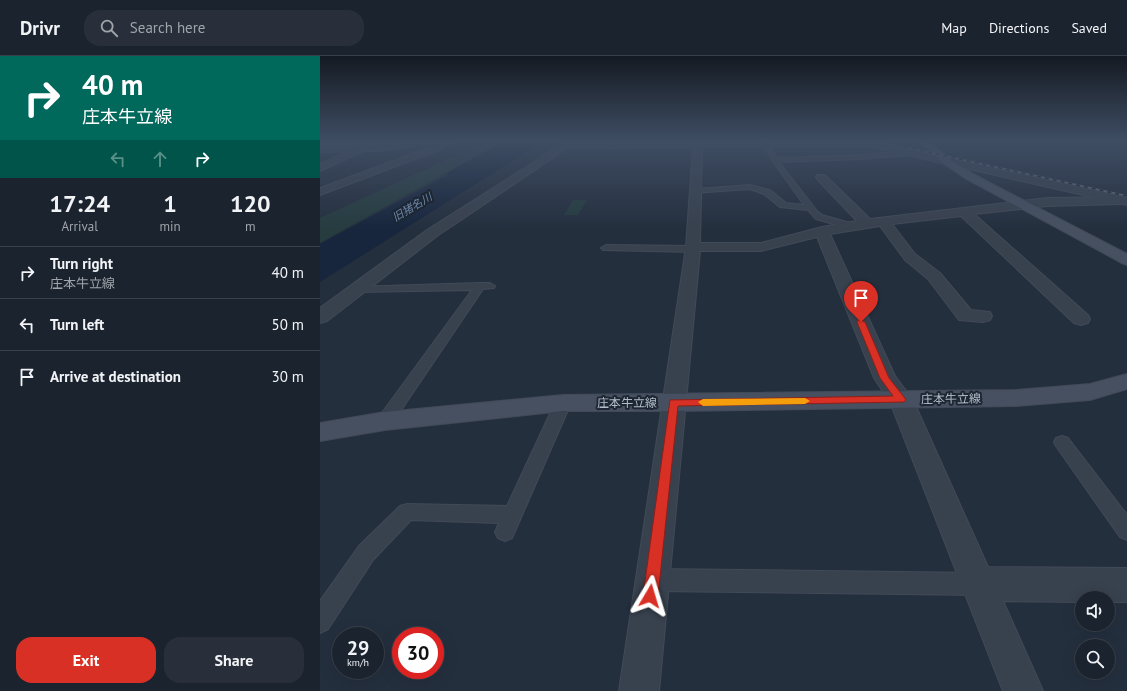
<!DOCTYPE html>
<meta charset="utf-8">
<style>
body{margin:0;font-family:"PT Sans","Noto Sans JP",sans-serif;background:#282f3a;color:#f1f3f6;height:100vh;display:flex;flex-direction:column;font-size:15px;white-space:nowrap}
*{box-sizing:border-box;margin:0}
p{font-size:13px;color:#a0a4aa}
.icon{flex:none;width:22px;height:22px;fill:none;stroke:currentColor;stroke-width:2;stroke-linecap:round;stroke-linejoin:round}
.map{position:relative;flex:1;overflow:hidden}
.details{display:flex;flex-direction:column;background:#1b232e;width:320px}
.details>*{flex:none}
.hud{background:#00695c;color:#fff;overflow:hidden}
.controls{position:absolute;left:755px;top:535px;display:grid;gap:8px}
.controls a{display:grid;place-items:center;width:40px;height:40px;border-radius:50%;background:#1b232e;box-shadow:0 4px 16px #0002,0 0 0 1px #39404a;font-size:20px}
.speed{position:absolute;left:12px;top:571px;display:flex;gap:8px;font-size:20px;font-weight:700;text-align:center}
.speed>*{display:grid;place-content:center;width:52px;height:52px;border-radius:50%;background:#1b232e;box-shadow:0 4px 16px #0002,0 0 0 1px #39404a;line-height:1}
.speed small{font-size:10px;font-weight:400}
.speed .limit{border:6px solid #d22;background:#fff;color:#111}
.pin{position:absolute;display:grid;place-items:center;width:34px;height:34px;color:#fff;margin:-41px -17px;border-radius:50% 50% 50% 0;rotate:-45deg;box-shadow:0 0 4px #0007}
.pin .icon{rotate:45deg}
.me{position:absolute;width:44px;margin:-22px;rotate:7deg;stroke-linejoin:round;filter:drop-shadow(0 0 3px #0008)}
.turn{display:flex;align-items:center;gap:14px;height:84px;padding:0 16px;font-size:18px}
.turn .icon{width:52px;height:52px;stroke-width:2.5}
.turn b{display:block;font-size:28px;line-height:34px}
.lanes{display:flex;align-items:center;height:38px;padding:0 16px;background:#0003;justify-content:center;gap:20px;direction:ltr}
.lanes .off{opacity:.35}
.eta{display:flex;justify-content:space-evenly;align-items:center;height:68px;text-align:center}
.eta b{font-size:24px;font-weight:700;line-height:28px}
.cta{display:flex;gap:8px;margin-top:auto;padding:8px 16px}
.cta a{flex:1;height:46px;border-radius:16px;background:#d93025;color:#fff;font-size:16px;font-weight:700;line-height:46px;text-align:center}
.cta a+a{background:#282f3a;color:#f1f3f6}
ul{padding:0;list-style:none}
li{display:flex;align-items:center;gap:12px;height:52px;padding:0 16px;border-top:1px solid #39404a}
li div{flex:1}
li b{display:block;font-size:15px}
li em{font-style:normal}
header{display:flex;align-items:center;gap:24px;box-sizing:border-box;height:56px;padding:0 20px;background:#1b232e;border-bottom:1px solid #39404a}
header strong{font-size:19px}
nav{display:flex;gap:22px;margin-inline-start:auto;font-size:14px}
.search{width:280px;height:36px;background:#282f3a;display:flex;align-items:center;gap:10px;box-sizing:border-box;padding:0 14px;border-radius:16px;color:#a0a4aa;font-size:15px}
main{display:flex;flex:1;min-height:0}
.map>svg:first-child{display:block}
.green{fill:#263c3f}
.water{fill:#17263c}
.lines{fill:none;stroke-linecap:round;stroke-linejoin:round}
.service-casing{stroke:#414a57;stroke-width:2}
.minor-casing{stroke:#414a57;stroke-width:2}
.tertiary-casing{stroke:#414a57;stroke-width:2}
.secondary-casing{stroke:#414a57;stroke-width:2}
.service{fill:#38414e;fill-rule:evenodd}
.minor{fill:#38414e;fill-rule:evenodd}
.tertiary{fill:#38414e;fill-rule:evenodd}
.secondary{fill:#465061;fill-rule:evenodd}
.rail-casing{stroke:#5a6575;stroke-width:2}
.rail{stroke:#1d2633;stroke-width:1.5;stroke-dasharray:4;stroke-linecap:butt}
.route{fill:#d93025;stroke:#8d1f18}
.slow{fill:#f59e0b}
.labels{text-anchor:middle;stroke-width:4;stroke-linejoin:round;paint-order:stroke}
.far-water-label{font-size:11px;font-style:italic;fill:#6d86a8;stroke:#1d2633}
.street-label{font-size:12px;fill:#b4bcc9;stroke:#1d2633}
</style>
<header>
<strong>Drivr</strong>
<div class="search"><svg class="icon" aria-label="search" viewBox="0 0 24 24"><circle cx="10" cy="10" r="6"/><path d="M15 15l6 6"/></svg>Search here</div>
<nav><a>Map</a><a>Directions</a><a>Saved</a></nav>
</header>
<main>
<section class="details">
<div class="hud">
<div class="turn"><svg class="icon" aria-label="right" viewBox="0 0 24 24"><path d="M7 20v-9h11M14 6l5 5-5 5"/></svg><div><b>40 m</b>庄本牛立線</div></div>
<div class="lanes"><svg class="icon off" aria-label="left" viewBox="0 0 24 24"><path d="M17 20v-9H6M10 6l-5 5 5 5"/></svg><svg class="icon off" aria-label="ahead" viewBox="0 0 24 24"><path d="M12 20V5M6 11l6-6 6 6"/></svg><svg class="icon" aria-label="right" viewBox="0 0 24 24"><path d="M7 20v-9h11M14 6l5 5-5 5"/></svg></div>
</div>
<div class="eta">
<div><b>17:24</b><p>Arrival</p></div>
<div><b>1</b><p>min</p></div>
<div><b>120</b><p>m</p></div>
</div>
<ul>
<li><svg class="icon" aria-label="right" viewBox="0 0 24 24"><path d="M7 20v-9h11M14 6l5 5-5 5"/></svg><div><b>Turn right</b><p>庄本牛立線</p></div><em>40 m</em></li>
<li><svg class="icon" aria-label="left" viewBox="0 0 24 24"><path d="M17 20v-9H6M10 6l-5 5 5 5"/></svg><div><b>Turn left</b></div><em>50 m</em></li>
<li><svg class="icon" aria-label="arrive" viewBox="0 0 24 24"><path d="M6 21V4h12l-3 4 3 4H6"/></svg><div><b>Arrive at destination</b></div><em>30 m</em></li>
</ul>
<div class="cta"><a>Exit</a><a>Share</a></div>
</section>
<div class="map">
<svg width="807" height="635" viewBox="0 0 807 635">
<rect width="100%" height="100%" fill="#242f3e"/>
<path class="green" d="M 169,84 L 185,84 L 0,187 L 0,162 Z
M 253,144 L 267,144 L 258,159 L 244,159 Z"/>
<path class="water" d="M 187,84 L 226,84 L 0,226 L 0,188 L 128,119 L 127,117 Z"/>
<g class="lines">
<defs>
<path id="service" d="M 441,84 L 447,84 L 457,102 L 540,99 L 592,95 L 595,97 L 592,99 L 540,103 L 459,106 L 497,155 L 502,159 L 534,168 L 535,170 L 531,173 L 496,163 L 488,154 L 460,151 L 444,138 L 430,133 L 373,137 L 372,135 L 376,133 L 430,129 L 450,134 L 466,147 L 484,149 L 452,104 Z
M 286,189 L 373,190 L 378,193 L 373,196 L 283,194 L 281,192 Z
M 160,227 L 170,227 L 175,230 L 174,232 L 163,233 L 71,369 L 65,371 L 59,369 L 57,365 L 59,361 L 152,234 L 37,236 L 33,235 L 32,233 L 33,231 Z
M 243,342 L 248,343 L 251,347 L 192,482 L 185,485 L 178,482 L 175,476 L 179,467 L 91,464 L 53,504 L 8,573 L 0,577 L 0,545 L 39,490 L 80,450 L 87,448 L 187,450 L 235,347 L 238,343 Z
M 742,380 L 748,382 L 807,459 L 807,484 L 800,481 L 736,390 L 734,386 L 736,382 Z
M 332,513 L 659,517 L 667,520 L 670,528 L 667,536 L 659,539 L 332,535 L 324,532 L 321,524 L 324,516 Z"/>
<path id="minor" d="M 244,84 L 254,84 L 252,86 L 553,85 L 629,103 L 631,105 L 626,108 L 553,91 L 382,91 L 380,187 L 441,187 L 502,171 L 537,165 L 497,123 L 496,121 L 497,119 L 505,119 L 550,163 L 727,142 L 804,141 L 806,144 L 804,147 L 800,148 L 727,150 L 654,158 L 768,259 L 770,263 L 768,267 L 761,269 L 754,267 L 641,160 L 572,168 L 595,198 L 620,217 L 651,254 L 670,256 L 672,260 L 670,264 L 663,266 L 639,264 L 608,223 L 585,204 L 560,170 L 510,178 L 575,320 L 593,344 L 668,511 L 807,512 L 807,546 L 788,546 L 788,542 L 762,542 L 762,546 L 683,545 L 723,635 L 683,635 L 570,346 L 554,322 L 497,181 L 441,195 L 380,195 L 339,635 L 299,635 L 366,191 L 373,91 L 246,92 L 228,105 L 117,180 L 7,265 L 0,267 L 0,252 L 107,174 L 222,101 Z
M 43,89 L 48,92 L 46,94 L 0,115 L 0,108 Z"/>
<path id="tertiary" d="M 91,86 L 95,89 L 94,91 L 58,95 L 0,96 L 0,90 L 58,89 Z
M 121,87 L 124,88 L 125,90 L 124,92 L 0,139 L 0,132 Z
M 626,102 L 807,141 L 807,149 L 623,107 L 621,105 Z"/>
<path id="secondary" d="M 0,84 L 137,84 L 137,85 L 133,88 L 0,89 Z
M 598,84 L 608,84 L 629,103 L 653,118 L 807,198 L 807,209 L 802,207 L 645,122 L 623,107 Z
M 807,318 L 807,333 L 770,344 L 695,350 L 353,355 L 243,355 L 65,374 L 0,385 L 0,367 L 65,356 L 243,339 L 695,334 L 770,328 Z"/>
</defs>
<use href="#service" class="service-casing"/>
<use href="#minor" class="minor-casing"/>
<use href="#tertiary" class="tertiary-casing"/>
<use href="#secondary" class="secondary-casing"/>
<use href="#service" class="service"/>
<use href="#minor" class="minor"/>
<use href="#tertiary" class="tertiary"/>
<use href="#secondary" class="secondary"/>
<defs>
<path id="rail" d="M 553,84 L 807,140"/>
</defs>
<use href="#rail" class="rail-casing"/>
<use href="#rail" class="rail"/>
</g>
<linearGradient id="sky" x2="0" y2="1"><stop stop-color="#141a22"/><stop offset="0.49" stop-color="#3f4d63"/><stop offset="1" stop-color="#3f4d63" stop-opacity="0"/></linearGradient>
<rect width="807" height="173" fill="url(#sky)"/>
<path class="route" d="M 538,264 L 541,264 L 545,266 L 569,322 L 584,341 L 586,344 L 584,346 L 358,350 L 338,540 L 335,545 L 330,547 L 325,545 L 323,540 L 350,344 L 573,340 L 560,322 L 537,266 Z"/>
<path class="slow" d="M 485,342 L 490,345 L 485,348 L 383,350 L 378,346 L 383,343 Z"/>
<g class="labels">
<g class="far-water-label">
<text transform="translate(92 151) rotate(-31)" y="4">旧猪名川</text>
</g>
<g class="street-label">
<text transform="translate(631 343) rotate(-1)" y="4">庄本牛立線</text>
<text x="307" y="351">庄本牛立線</text>
</g>
</g>
</svg>
<div class="controls">
<a><svg class="icon" aria-label="sound" viewBox="0 0 24 24"><path d="M4 9h4l5-4v14l-5-4H4zM17 9q2 3 0 6"/></svg></a>
<a><svg class="icon" aria-label="search" viewBox="0 0 24 24"><circle cx="10" cy="10" r="6"/><path d="M15 15l6 6"/></svg></a>
</div>
<div class="speed"><div>29<small>km/h</small></div><div class="limit">30</div></div>
<div class="pin" style="left:541px;top:266px;background:#d93025"><svg class="icon" aria-label="arrive" viewBox="0 0 24 24"><path d="M6 21V4h12l-3 4 3 4H6"/></svg></div>
<svg class="me" style="left:330px;top:540px" viewBox="-20 -20 40 40"><path d="M0-17L14 15 0 8-14 15z" fill="#d93025" stroke="#fff" stroke-width="4"/></svg>
</div>
</main>
